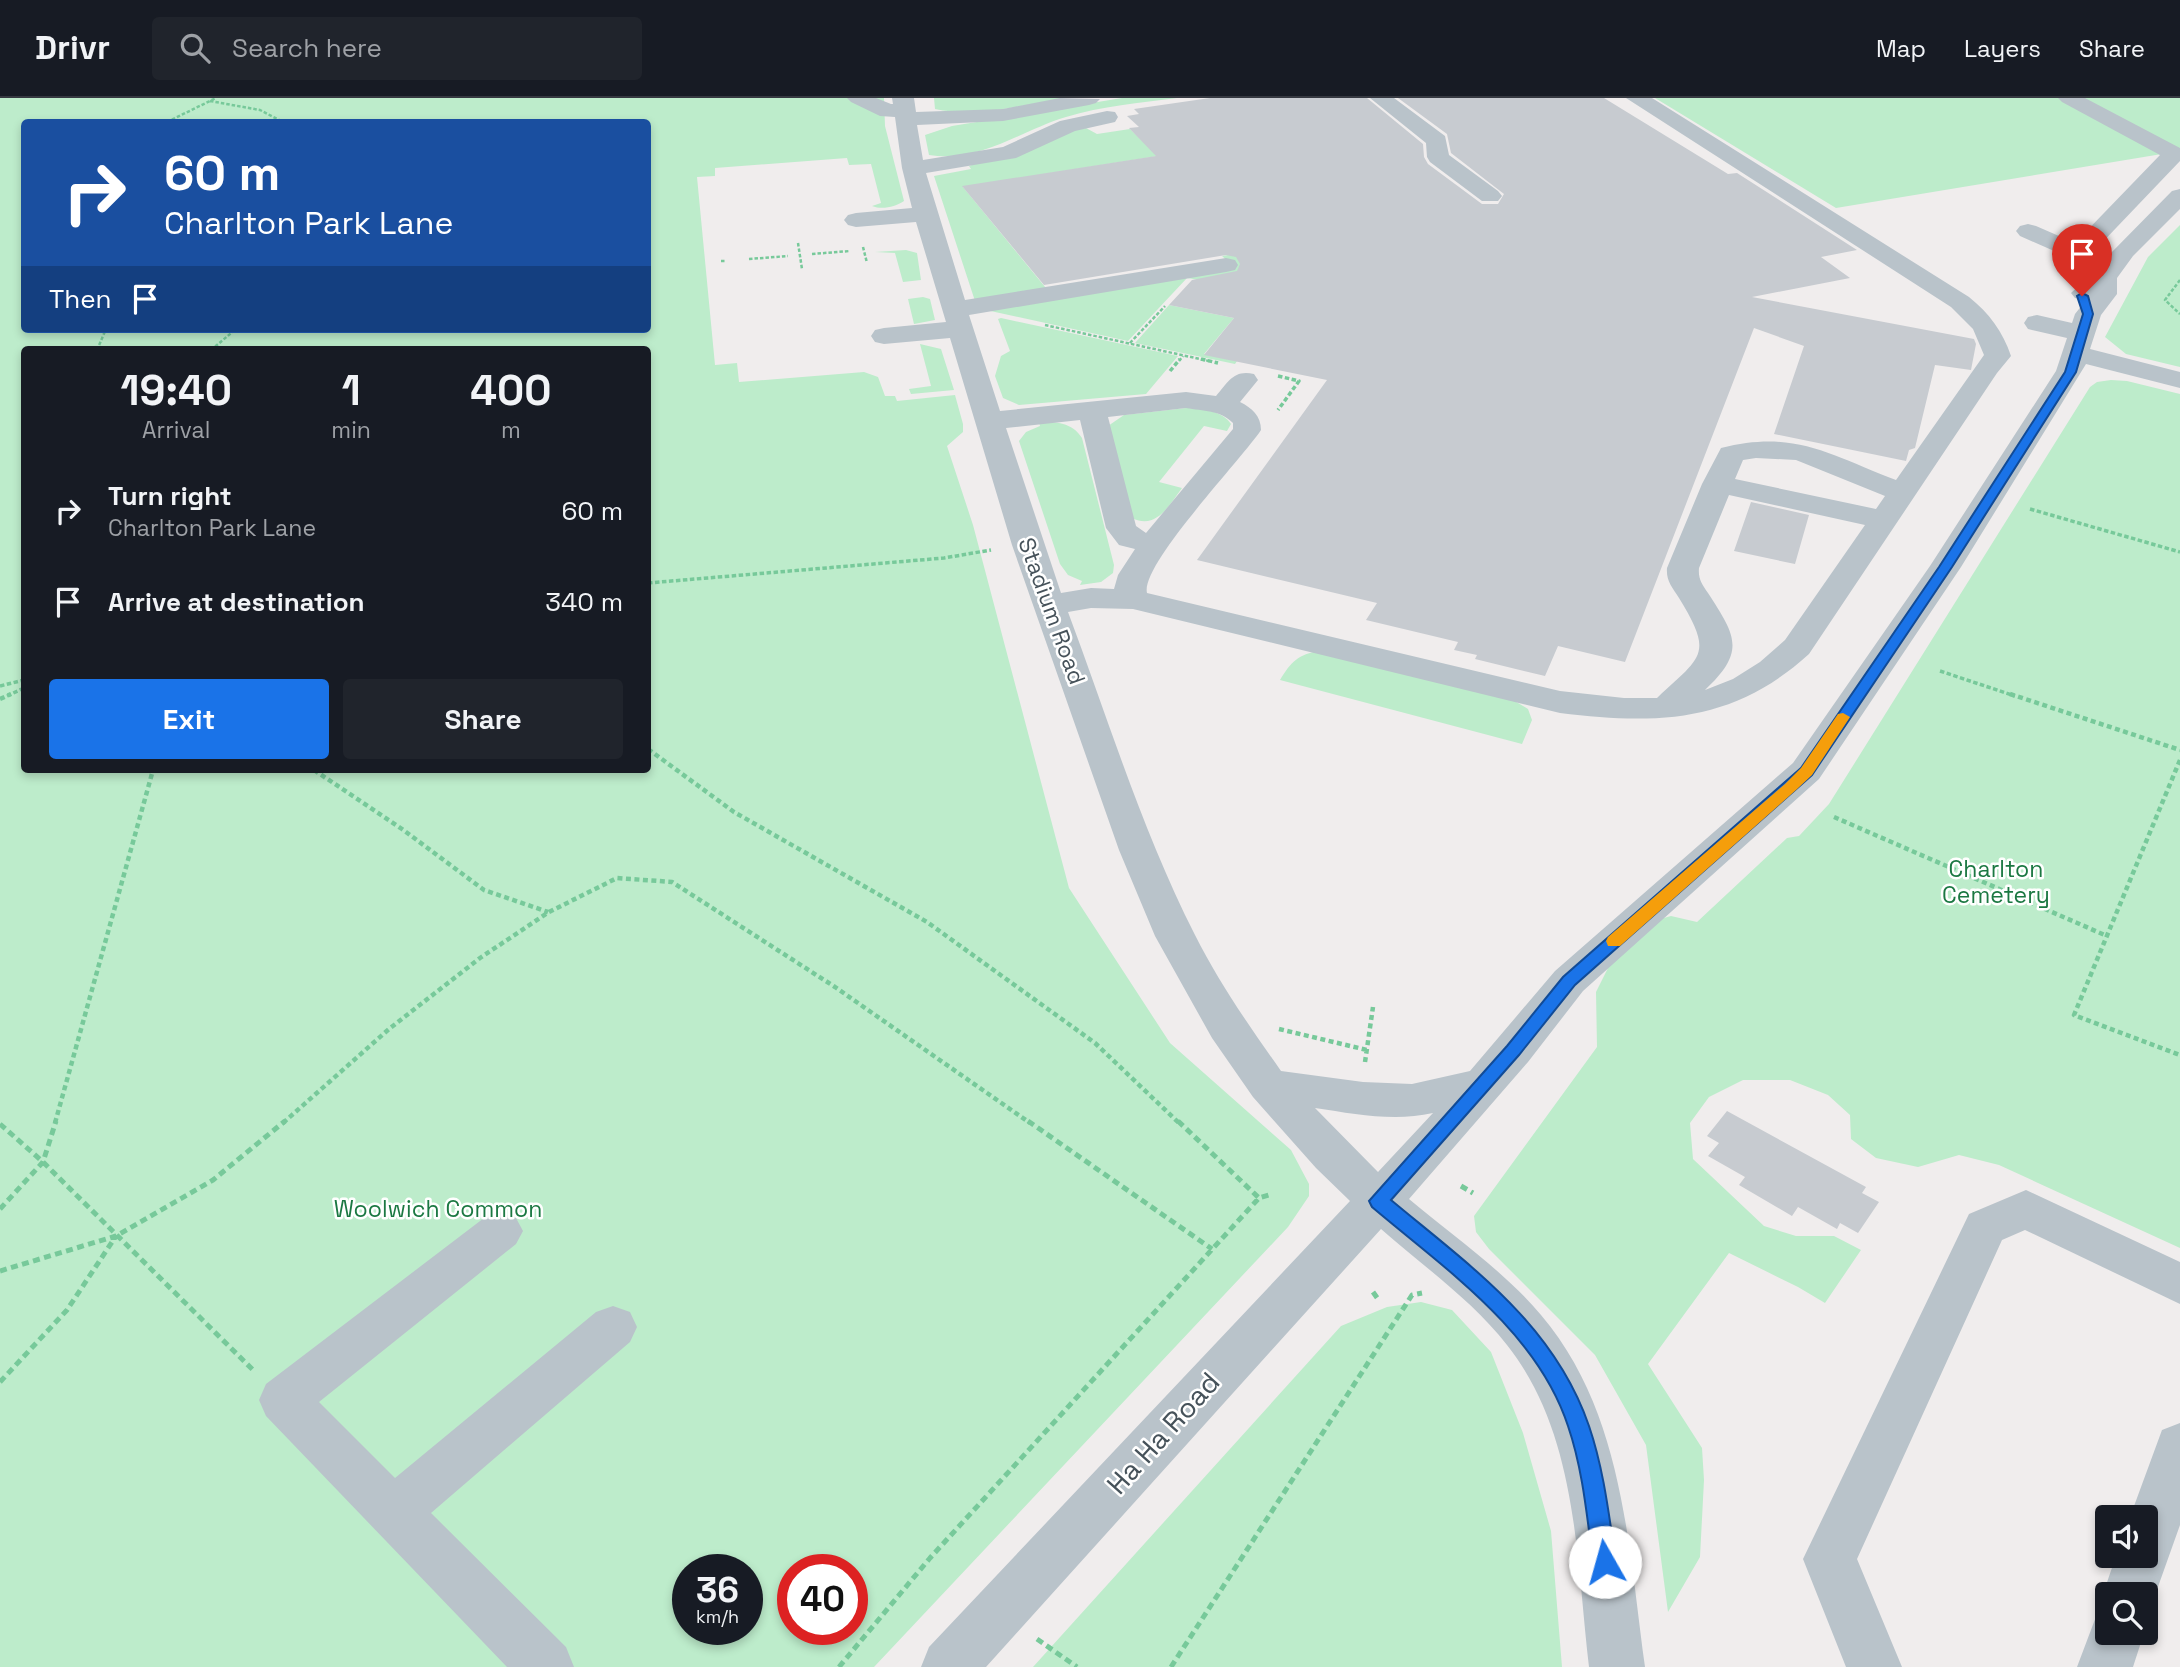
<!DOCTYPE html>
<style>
body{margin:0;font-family:"Space Grotesk",sans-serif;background:#20242c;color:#f1f3f6;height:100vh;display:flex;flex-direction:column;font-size:26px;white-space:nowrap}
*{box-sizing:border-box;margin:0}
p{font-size:23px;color:#9ea1a6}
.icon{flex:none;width:38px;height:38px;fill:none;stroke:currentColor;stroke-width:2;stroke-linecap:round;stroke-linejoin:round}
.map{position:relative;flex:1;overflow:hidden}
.sheet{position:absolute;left:21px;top:248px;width:630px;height:427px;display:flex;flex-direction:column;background:#171b24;border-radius:7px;box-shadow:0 4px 10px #0003}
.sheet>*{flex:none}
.banner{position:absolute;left:21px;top:21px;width:630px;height:214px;border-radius:7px;box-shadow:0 4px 10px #0003;background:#1a4fa0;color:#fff;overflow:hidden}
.tools{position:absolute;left:2095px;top:1407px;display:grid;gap:14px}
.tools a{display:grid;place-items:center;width:63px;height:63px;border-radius:7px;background:#171b24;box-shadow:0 4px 10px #0003;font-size:35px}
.speed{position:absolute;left:672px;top:1456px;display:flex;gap:14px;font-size:35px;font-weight:700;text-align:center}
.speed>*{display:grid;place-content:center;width:91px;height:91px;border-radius:50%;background:#171b24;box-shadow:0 4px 10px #0003;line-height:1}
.speed small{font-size:18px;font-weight:400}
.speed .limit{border:10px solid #d22;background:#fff;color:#111}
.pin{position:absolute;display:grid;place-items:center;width:60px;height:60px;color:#fff;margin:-72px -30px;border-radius:50% 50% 50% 0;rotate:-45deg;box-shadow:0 0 7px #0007}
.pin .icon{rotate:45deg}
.me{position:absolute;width:77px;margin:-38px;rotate:353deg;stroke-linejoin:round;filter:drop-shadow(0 0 5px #0008)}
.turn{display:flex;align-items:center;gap:24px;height:147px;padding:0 28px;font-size:32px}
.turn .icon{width:91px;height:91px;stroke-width:2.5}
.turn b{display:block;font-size:49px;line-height:60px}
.then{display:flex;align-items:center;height:66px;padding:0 28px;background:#0003;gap:14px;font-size:26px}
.eta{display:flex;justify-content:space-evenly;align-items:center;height:119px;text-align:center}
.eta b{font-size:42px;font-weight:700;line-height:49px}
.cta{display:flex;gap:14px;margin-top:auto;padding:14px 28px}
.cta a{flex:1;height:80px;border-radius:7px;background:#1a73e8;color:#fff;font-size:28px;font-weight:700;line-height:80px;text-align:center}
.cta a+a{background:#20242c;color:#f1f3f6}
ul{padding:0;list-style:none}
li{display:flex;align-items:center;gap:21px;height:91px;padding:0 28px}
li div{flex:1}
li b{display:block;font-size:26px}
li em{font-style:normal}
header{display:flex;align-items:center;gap:42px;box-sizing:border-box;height:98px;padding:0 35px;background:#171b24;border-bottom:2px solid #363941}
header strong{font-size:33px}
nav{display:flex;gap:38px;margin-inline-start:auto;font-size:24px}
.search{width:490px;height:63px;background:#20242c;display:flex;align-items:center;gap:18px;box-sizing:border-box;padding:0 24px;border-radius:7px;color:#9ea1a6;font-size:26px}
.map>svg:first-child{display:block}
.green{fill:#bdeccb;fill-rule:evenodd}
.building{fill:#c7cbd0}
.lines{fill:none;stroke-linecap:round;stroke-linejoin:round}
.path-far3{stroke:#77c99a;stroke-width:2.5;stroke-dasharray:3.5 2;stroke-linecap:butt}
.path-far2{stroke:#77c99a;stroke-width:3.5;stroke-dasharray:4.5 2.5;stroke-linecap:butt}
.path-far1{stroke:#77c99a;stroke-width:4.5;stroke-dasharray:5 3.5;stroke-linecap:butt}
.path{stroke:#77c99a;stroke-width:5;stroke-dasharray:7 4.5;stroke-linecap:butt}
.minor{fill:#b9c3ca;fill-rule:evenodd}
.route{fill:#1a73e8;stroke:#114b97;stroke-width:2}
.slow{fill:#f59e0b}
.labels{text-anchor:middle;stroke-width:5;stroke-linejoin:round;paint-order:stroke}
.street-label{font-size:23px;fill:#46525a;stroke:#fff}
.park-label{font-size:23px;fill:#1b7842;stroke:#fff}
.near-street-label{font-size:28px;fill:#46525a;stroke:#fff}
</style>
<header>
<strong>Drivr</strong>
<div class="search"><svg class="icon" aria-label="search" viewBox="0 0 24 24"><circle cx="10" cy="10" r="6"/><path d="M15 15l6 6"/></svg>Search here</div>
<nav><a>Map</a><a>Layers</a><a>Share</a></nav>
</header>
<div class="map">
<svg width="2180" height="1569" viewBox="0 0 2180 1569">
<rect width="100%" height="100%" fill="#f0eded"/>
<path class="green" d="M 0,0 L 884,0 L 885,28 L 904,103 C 895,109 882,112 872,108 L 881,105 L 871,66 L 849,67 L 847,60 L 715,70 L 715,78 L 697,79 L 715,267 L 737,265 L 739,284 L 864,274 L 878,279 L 885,298 L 895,298 L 897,303 L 955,297 L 963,326 L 963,334 L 947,348 L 973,427 L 1069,790 L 1170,945 L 1291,1052 L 1309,1086 L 1309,1098 L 1288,1129 L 874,1569 L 0,1569 ZM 24,24 L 648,24 L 648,231 L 24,231 ZM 24,252 L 648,252 L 648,672 L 24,672 ZM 688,1472 L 747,1472 L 747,1531 L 688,1531 ZM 793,1472 L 852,1472 L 852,1531 L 793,1531 Z
M 934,0 L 1065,0 C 1024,7 977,20 935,11 Z
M 1122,0 L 1177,0 C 1140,5 1102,8 1066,19 C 1019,33 982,65 929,57 L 925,37 L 952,28 Z
M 1655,0 L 2180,0 L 2180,53 L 1836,110 Z
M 1086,30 L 1097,36 L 1130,31 L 1158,58 L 963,89 L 1050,195 L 975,203 L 934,78 L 971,71 L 969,68 L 1072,32 Z
M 2180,127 L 2180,269 L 2126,256 L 2105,239 L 2148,159 Z
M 906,152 L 917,155 L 921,182 L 903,184 L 895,155 L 875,154 Z
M 1257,152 L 1285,180 L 1206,183 L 1187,180 L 1128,243 L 986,212 L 1232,167 L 1222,158 Z
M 923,199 L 930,201 L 935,222 L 914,226 L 908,201 Z
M 1169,207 L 1234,220 L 1204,256 L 1237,263 L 1235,266 L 1135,245 Z
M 1001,220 L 1178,258 L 1146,296 L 1019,307 L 1003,300 L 995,278 L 1001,258 L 1010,253 L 998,221 Z
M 920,246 L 941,251 L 954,292 L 911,296 L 909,291 L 931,288 Z
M 2111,282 L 2127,283 L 2180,296 L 2180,1150 L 1999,1067 L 1959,1057 L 1918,1069 L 1876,1060 L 1851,1041 L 1850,1017 L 1828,997 L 1790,982 L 1743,982 L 1709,999 L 1690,1025 L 1693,1061 L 1764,1128 L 1796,1138 L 1834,1138 L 1861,1152 L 1825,1205 L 1798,1189 L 1729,1155 L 1648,1266 L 1702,1350 L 1704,1382 L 1700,1459 L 1668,1514 L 1646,1347 L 1595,1257 L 1489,1151 L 1476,1134 L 1474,1118 L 1597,949 L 1596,894 L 1609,868 L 1653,823 L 1671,818 L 1697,824 L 1787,740 L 1799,738 L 1829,706 L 2090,289 L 2097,284 Z
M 1186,310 C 1201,310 1223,313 1231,326 L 1227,333 L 1204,328 L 1159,384 L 1182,390 C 1169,407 1157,432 1132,420 L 1108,328 L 1124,317 Z
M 1039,324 C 1056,324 1072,324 1082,340 L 1114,467 L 1113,475 L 1101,484 L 1080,487 L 1082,483 L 1068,477 L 1060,466 L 1019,343 L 1026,334 L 1040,328 Z
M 1320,553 L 1513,602 L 1528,611 L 1532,622 L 1522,646 L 1280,582 C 1291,564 1298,556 1320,553 Z
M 1421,1204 L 1452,1212 L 1491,1254 L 1523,1335 L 1551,1433 L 1562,1569 L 1033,1569 L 1341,1228 L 1387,1209 Z"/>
<path class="building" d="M 1210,0 L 1367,0 L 1423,46 L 1424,59 L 1428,66 L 1482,106 L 1498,106 L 1504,96 L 1451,55 L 1447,36 L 1398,0 L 1604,0 L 1728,76 L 1737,75 L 1857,152 L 1821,159 L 1850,180 L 1752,199 L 1974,241 L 1976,246 L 1971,272 L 1935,267 L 1915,350 L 1909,352 L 1906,363 L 1774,336 L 1804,248 L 1754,230 L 1625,564 L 1558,548 L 1545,578 L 1475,561 L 1477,557 L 1454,552 L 1458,544 L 1366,522 L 1377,505 L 1197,462 L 1327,282 L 1204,257 L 1234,220 L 1169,207 L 1192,182 L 1237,173 L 1240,166 L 1236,159 L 1226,157 L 1044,187 L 962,88 L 1156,58 L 1129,30 L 1139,29 L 1127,18 L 1139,16 L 1134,11 Z
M 1751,404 L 1809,417 L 1795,466 L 1734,453 Z
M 1727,1013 L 1866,1089 L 1862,1095 L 1879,1104 L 1858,1135 L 1840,1125 L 1837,1131 L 1798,1109 L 1792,1118 L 1739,1087 L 1745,1079 L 1708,1058 L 1719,1045 L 1707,1038 Z"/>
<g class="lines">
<path class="path-far3" d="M 210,3 L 260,12 L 283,24
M 167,24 L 216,0
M 798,145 L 802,171
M 863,149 L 867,165
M 812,156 L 850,153
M 749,161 L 788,158
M 721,163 L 725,163
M 2180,182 L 2165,202 L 2180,216
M 1045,227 L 1209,263
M 1130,245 L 1165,208
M 97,252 L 106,231
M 211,252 L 236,231
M 1179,263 L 1183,258"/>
<path class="path-far2" d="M 1201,261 L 1218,265
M 1170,273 L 1180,261
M 1278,278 L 1299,283 L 1278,312
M 2030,411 L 2180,454
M 648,485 L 944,460 L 991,452
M 1940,573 L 2015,598
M 0,588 L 24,582
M 7,598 L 24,590"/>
<path class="path-far1" d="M 2010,596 L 2180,652
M 0,601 L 11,596
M 648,651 L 734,714 L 927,824 L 1095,945 L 1179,1025
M 2180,662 L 2074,917 L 2180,957
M 314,672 L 402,731 L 484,792 L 548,814
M 1834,719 L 2107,838
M 1279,931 L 1367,952
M 1365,964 L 1373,909
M 55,1025 L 153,672
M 283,1025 L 389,931 L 480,860 L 549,814 L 617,780 L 672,784 L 835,889 L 1030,1025"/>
<path class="path" d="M 1028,1023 L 1212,1151
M 1178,1023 L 1259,1100
M 0,1026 L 43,1064 L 253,1272
M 1461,1088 L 1473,1095
M 0,1111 L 43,1064 L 56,1023
M 0,1173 L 116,1138 L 213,1082 L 285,1023
M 1373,1194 L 1378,1201
M 0,1284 L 67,1212 L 116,1138
M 1037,1541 L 1077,1569
M 839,1569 L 930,1460 L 1259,1100 L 1269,1097
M 1171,1569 L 1412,1197 L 1422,1195"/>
<path class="minor" d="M 847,0 L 876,0 L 891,6 L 893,6 L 892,0 L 914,0 L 916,14 L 1003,11 L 1060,0 L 1100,1 L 1096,5 L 1089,7 L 1003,23 L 917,27 L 923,62 L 1003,49 L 1060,23 L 1107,13 L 1115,14 L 1118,19 L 1115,24 L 1075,33 L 1016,60 L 926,75 L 965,202 L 1226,160 L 1235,162 L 1238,167 L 1235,172 L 1226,174 L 969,217 L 1000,313 L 1186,294 L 1216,298 C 1228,284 1234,271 1254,276 L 1258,282 L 1240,304 C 1252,310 1261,318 1261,332 C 1242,361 1140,467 1147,495 L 1560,593 L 1624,600 L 1657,600 C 1702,558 1714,557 1679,500 C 1672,489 1666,483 1667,470 L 1702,386 L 1721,350 C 1795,331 1830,357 1896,382 L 1984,257 L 1973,231 L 1951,209 L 1626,0 L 1652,0 L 1969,199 C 1989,215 2003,234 2011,258 L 1997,275 L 1809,556 C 1733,625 1657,627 1560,615 L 1133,511 L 1091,510 L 1068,514 C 1108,621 1143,735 1195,837 C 1219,885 1250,929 1281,973 L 1363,984 L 1412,986 L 1470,973 L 1555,873 L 1793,665 L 1930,468 L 2056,273 L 2067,240 L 2028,231 L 2024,225 L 2028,219 L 2037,217 L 2072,225 L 2075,216 L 2086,202 L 2075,200 L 2071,195 L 2099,169 L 2070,160 L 2020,138 L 2016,133 L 2020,128 L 2028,126 L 2036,128 L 2075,145 L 2160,57 L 2062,4 L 2058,0 L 2085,0 L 2180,50 L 2180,63 L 2095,152 L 2109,157 L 2172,93 L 2180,91 L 2180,111 L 2133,158 L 2117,180 L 2117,196 L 2101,217 L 2090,251 L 2180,274 L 2180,290 L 2086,266 L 1961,469 L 1819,681 L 1583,893 L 1528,964 L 1409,1101 C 1453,1138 1504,1173 1541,1217 C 1624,1315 1628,1448 1645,1569 L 1589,1569 C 1576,1460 1578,1337 1507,1247 C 1473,1203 1423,1168 1381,1131 L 986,1569 L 921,1569 L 929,1549 L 1350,1103 L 1316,1070 L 1253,999 L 1212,940 L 1155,838 L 1119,752 L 1012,447 L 950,240 L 884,246 L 875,244 L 871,238 L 875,232 L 884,230 L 946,224 L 916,124 L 856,129 L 848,127 L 844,122 L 848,117 L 856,115 L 912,110 L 902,70 L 895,19 L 880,18 L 851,4 ZM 1186,310 C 1203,313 1220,312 1233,325 L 1233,331 L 1146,435 L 1136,428 L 1108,319 ZM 1080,322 L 1106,430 L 1119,447 L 1135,451 L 1118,477 L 1114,491 L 1091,490 L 1061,495 L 1006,330 ZM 1756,360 L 1796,362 L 1885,398 L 1876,411 L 1735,381 L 1743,362 ZM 1729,397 L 1865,427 L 1785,542 L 1760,564 L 1733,581 L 1705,592 C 1747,553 1735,537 1708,495 C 1702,486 1698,481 1699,470 ZM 1315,1010 C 1355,1016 1394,1024 1433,1015 L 1378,1074 Z
M 1370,0 L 1394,0 L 1445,38 L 1449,57 L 1498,93 L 1502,98 L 1498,103 L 1482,103 L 1430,64 L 1427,59 L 1426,45 Z
M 2026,1092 L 2180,1164 L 2180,1206 L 2025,1132 L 2002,1142 L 1857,1461 L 1902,1569 L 1846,1569 L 1803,1461 L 1969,1116 Z
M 500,1114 L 516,1120 L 523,1133 L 516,1146 L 319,1304 L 395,1380 L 596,1214 L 613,1208 L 630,1214 L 637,1229 L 630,1244 L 431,1415 L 566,1549 L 574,1569 L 507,1569 L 266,1318 L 259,1302 L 266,1286 L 484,1120 Z
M 2180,1325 L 2180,1427 L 2149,1514 L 2146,1516 L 2146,1496 L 2107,1496 L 2107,1506 L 2103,1496 L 2116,1458 L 2146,1458 L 2146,1419 L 2130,1419 L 2162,1332 Z
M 2107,1512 L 2107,1535 L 2144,1535 L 2133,1569 L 2077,1569 L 2097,1516 Z"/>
</g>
<path class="route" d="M 2082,195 L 2088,198 L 2093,216 L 2076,274 L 1952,469 L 1812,677 L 1575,887 L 1519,957 L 1391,1102 C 1470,1168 1554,1226 1589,1328 C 1604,1372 1609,1418 1616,1464 L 1612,1472 L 1605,1475 L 1597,1472 L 1593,1464 C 1587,1419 1583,1372 1568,1328 C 1537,1233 1445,1171 1372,1109 L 1369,1103 L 1507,948 L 1563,879 L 1801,670 L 1939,469 L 2065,274 L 2083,216 L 2077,198 Z"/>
<path class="slow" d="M 1843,615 L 1850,619 L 1812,677 L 1796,692 L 1620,848 L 1608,848 L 1606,843 L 1608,839 L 1785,686 L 1801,670 L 1838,616 Z"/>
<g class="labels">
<g class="street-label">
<text transform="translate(1052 513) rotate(70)" y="8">Stadium Road</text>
</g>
<g class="park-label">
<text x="1996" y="779">Charlton<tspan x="1996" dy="26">Cemetery</tspan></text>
<text x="438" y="1119">Woolwich Common</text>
</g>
<g class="near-street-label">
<text transform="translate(1163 1335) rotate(-48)" y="10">Ha Ha Road</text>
</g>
</g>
</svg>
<div class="tools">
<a><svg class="icon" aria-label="sound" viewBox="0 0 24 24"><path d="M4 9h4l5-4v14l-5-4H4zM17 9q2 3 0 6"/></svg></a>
<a><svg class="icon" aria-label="search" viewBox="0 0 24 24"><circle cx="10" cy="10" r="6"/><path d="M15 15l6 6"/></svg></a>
</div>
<div class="speed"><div>36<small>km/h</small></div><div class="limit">40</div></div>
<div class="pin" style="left:2082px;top:198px;background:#d93025"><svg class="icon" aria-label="arrive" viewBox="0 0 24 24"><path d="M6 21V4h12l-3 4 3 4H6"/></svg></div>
<svg class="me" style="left:1605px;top:1464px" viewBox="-20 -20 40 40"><circle r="19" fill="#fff"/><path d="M0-13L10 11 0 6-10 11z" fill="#1a73e8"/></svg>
<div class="banner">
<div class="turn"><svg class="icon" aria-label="right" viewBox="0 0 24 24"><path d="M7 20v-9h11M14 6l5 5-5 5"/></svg><div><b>60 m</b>Charlton Park Lane</div></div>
<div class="then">Then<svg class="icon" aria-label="arrive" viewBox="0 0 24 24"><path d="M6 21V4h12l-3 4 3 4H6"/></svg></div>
</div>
<section class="sheet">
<div class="eta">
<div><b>19:40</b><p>Arrival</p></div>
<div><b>1</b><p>min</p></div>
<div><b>400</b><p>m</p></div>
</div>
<ul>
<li><svg class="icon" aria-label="right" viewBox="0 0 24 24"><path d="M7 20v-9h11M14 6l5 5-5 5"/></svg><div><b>Turn right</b><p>Charlton Park Lane</p></div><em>60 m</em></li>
<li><svg class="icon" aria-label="arrive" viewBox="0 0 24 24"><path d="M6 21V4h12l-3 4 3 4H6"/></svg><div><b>Arrive at destination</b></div><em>340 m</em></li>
</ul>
<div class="cta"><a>Exit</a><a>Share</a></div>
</section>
</div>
